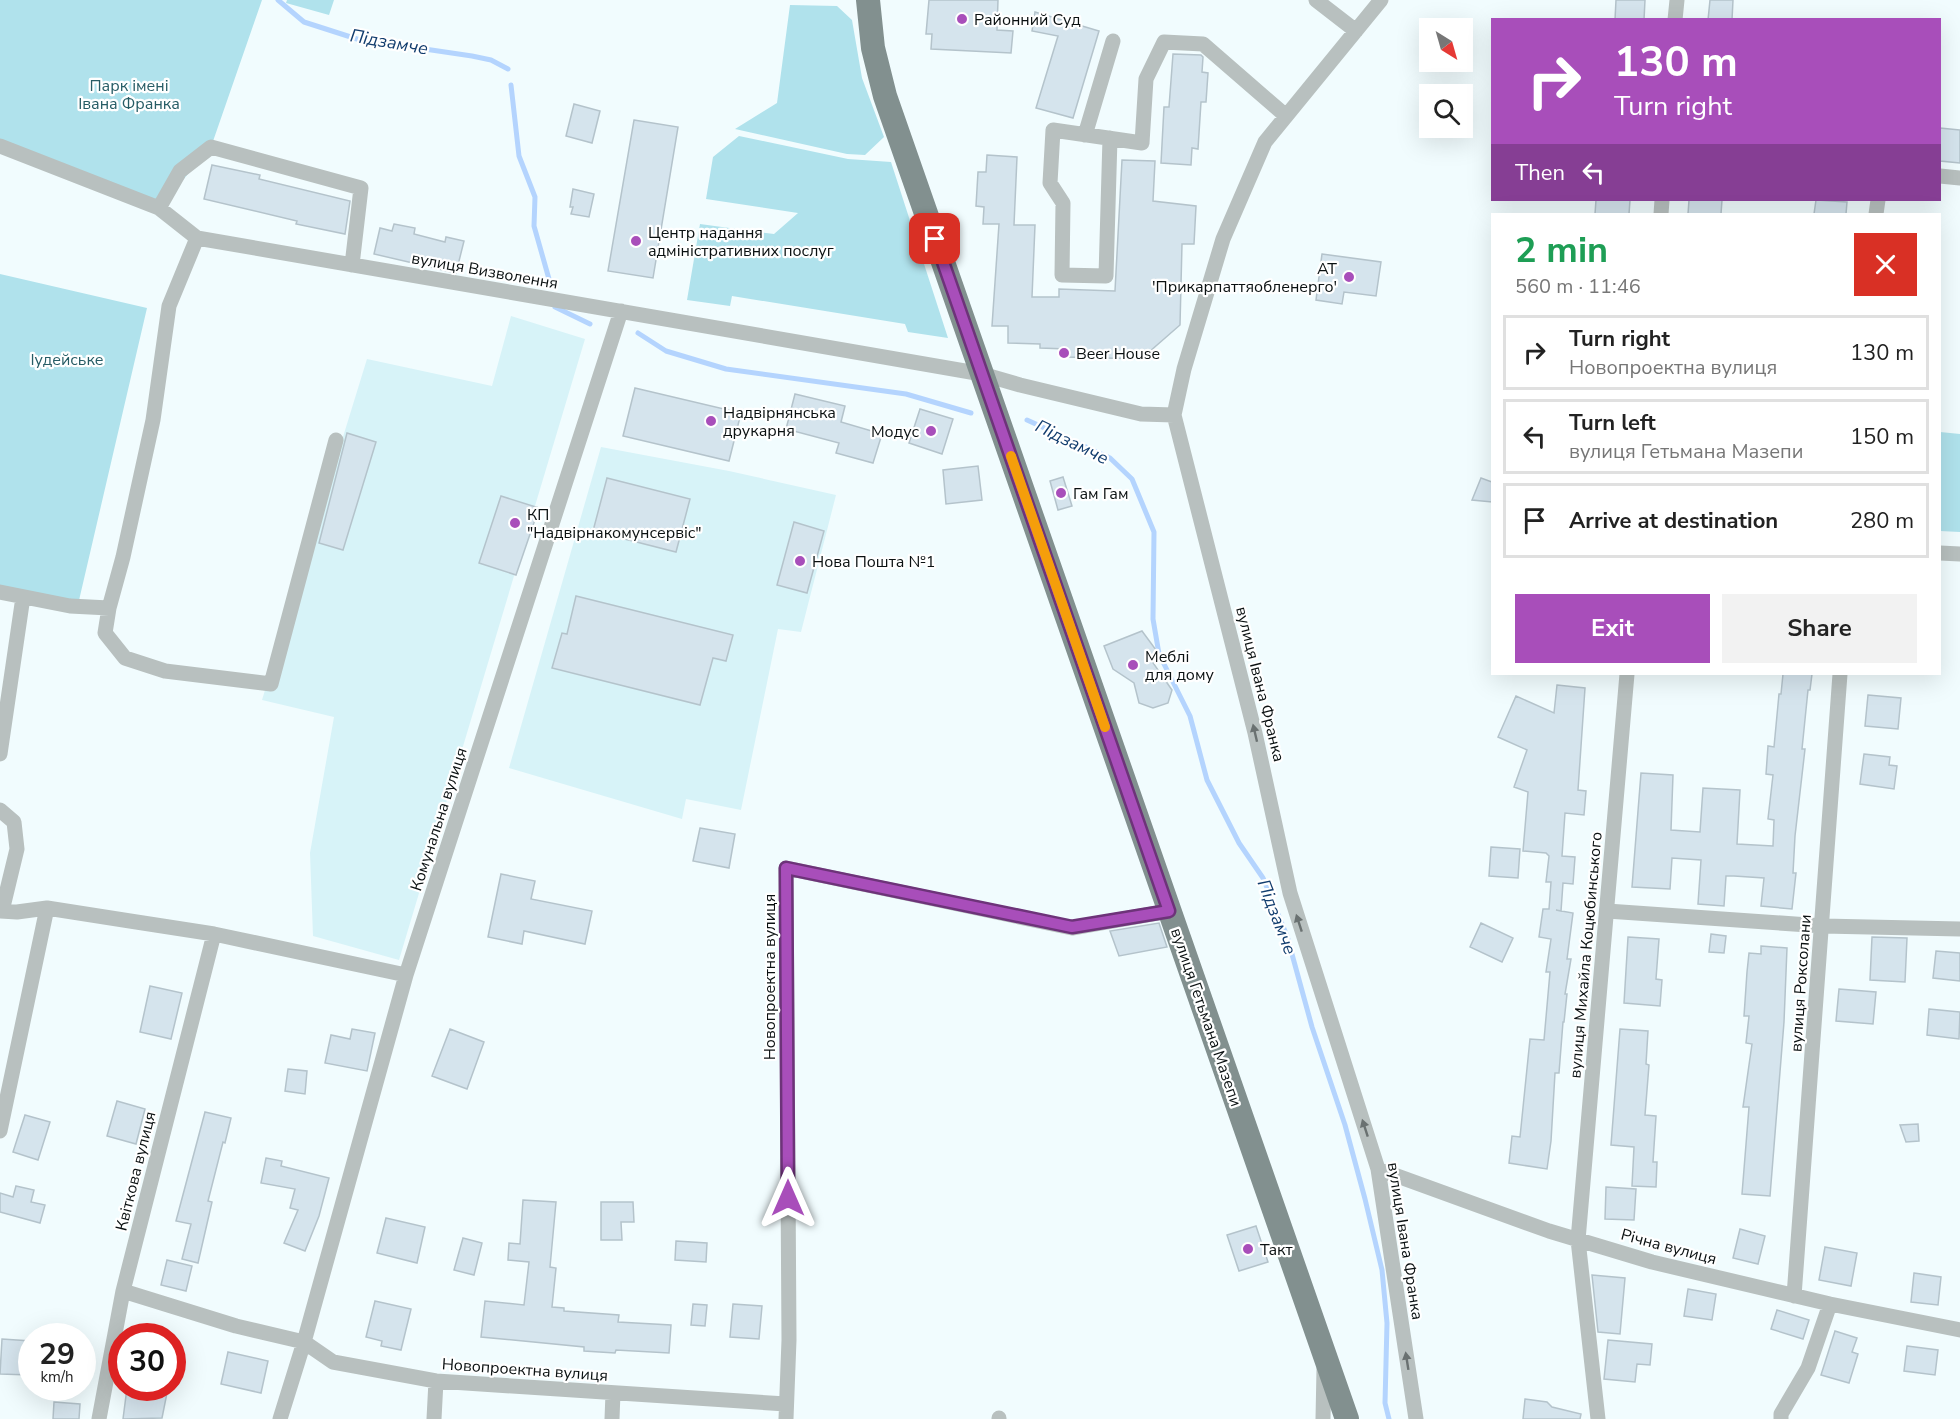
<!DOCTYPE html>
<meta charset="utf-8">
<style>
body{margin:0;font-family:"Nunito Sans",sans-serif;background:#f2f2f2;color:#222;height:100vh;display:flex;flex-direction:column;font-size:22px;white-space:nowrap}
*{box-sizing:border-box;margin:0}
p{font-size:20px;color:#767676}
.icon{flex:none;width:33px;height:33px;fill:none;stroke:currentColor;stroke-width:2;stroke-linecap:round;stroke-linejoin:round}
.map{position:relative;flex:1;overflow:hidden}
.side{position:absolute;left:1491px;top:213px;width:450px;height:462px;display:flex;flex-direction:column;background:#fff;border-radius:0px;box-shadow:0 6px 24px #0002}
.side>*{flex:none}
.guide{position:absolute;left:1491px;top:18px;width:450px;height:183px;border-radius:0px;box-shadow:0 6px 24px #0002;background:#a84eba;color:#fff;overflow:hidden}
.needle{width:39px;rotate:143deg}
.buttons{position:absolute;left:1419px;top:18px;display:grid;gap:12px}
.buttons a{display:grid;place-items:center;width:54px;height:54px;border-radius:0px;background:#fff;box-shadow:0 6px 24px #0002;font-size:30px}
.speed{position:absolute;left:18px;top:1323px;display:flex;gap:12px;font-size:30px;font-weight:700;text-align:center}
.speed>*{display:grid;place-content:center;width:78px;height:78px;border-radius:50%;background:#fff;box-shadow:0 6px 24px #0002;line-height:1}
.speed small{font-size:15px;font-weight:400}
.speed .limit{border:9px solid #d22;background:#fff;color:#111}
.pin{position:absolute;display:grid;place-items:center;width:51px;height:51px;color:#fff;margin:-26px;border-radius:12px;box-shadow:0 3px 9px #0006}
.me{position:absolute;width:66px;margin:-33px;rotate:0deg;stroke-linejoin:round;filter:drop-shadow(0 0 4px #0008)}
.turn{display:flex;align-items:center;gap:21px;height:126px;padding:0 24px;font-size:27px}
.turn .icon{width:78px;height:78px;stroke-width:2.5}
.turn b{display:block;font-size:42px;line-height:51px}
.then{display:flex;align-items:center;height:57px;padding:0 24px;background:#0003;gap:12px;font-size:22px}
.round{display:grid;place-items:center;flex:none;width:63px;height:63px;border-radius:0px;background:#f2f2f2}
.overview{display:flex;align-items:center;justify-content:space-between;height:102px;padding:0 24px}
h1{font-size:36px;font-weight:700;line-height:45px;color:#1e9e55}
.action{display:flex;gap:12px;margin-top:auto;padding:12px 24px}
.action a{flex:1;height:69px;border-radius:0px;background:#a84eba;color:#fff;font-size:24px;font-weight:700;line-height:69px;text-align:center}
.action a+a{background:#f2f2f2;color:#222}
ul{padding:0;list-style:none}
li{display:flex;align-items:center;gap:18px;height:75px;margin:0 12px 9px;padding:0 12px;border:3px solid #e0e0e0;border-radius:0px}
li div{flex:1}
li b{display:block;font-size:22px}
li em{font-style:normal}
.map>svg:first-child{display:block}
.built{fill:#d7f3f8}
.green{fill:#b0e2ec}
.lines{fill:none;stroke-linecap:round;stroke-linejoin:round}
.stream{stroke:#b4d4fe;stroke-width:5}
.building{fill:#d5e4ed;stroke:#b4c3cb;stroke-width:1.5}
.street{stroke:#b8c0bf;stroke-width:15}
.primary{stroke:#82908f;stroke-width:24}
.oneway{fill:#6a7171}
.route-casing{stroke:#6d3379;stroke-width:15}
.route{stroke:#a84eba;stroke-width:10}
.slow{stroke:#f59e0b;stroke-width:10}
.poi-dot{fill:#a84eba;stroke:#fff;stroke-width:2}
.labels{text-anchor:middle;stroke-width:4.5;stroke-linejoin:round;paint-order:stroke}
.poi-label{font-size:16px;fill:#0a1011;stroke:#fff;text-anchor:start}
.park-label{font-size:16px;fill:#265c65;stroke:#fff}
.street-label{font-size:16px;fill:#0a1011;stroke:#fff}
.water-label{font-size:18px;font-style:italic;fill:#123d6e;stroke:#fff}
</style>
<div class="map">
<svg width="1960" height="1419" viewBox="0 0 1960 1419">
<rect width="100%" height="100%" fill="#f1fcfe"/>
<path class="built" d="M 511,316 L 585,339 L 399,960 L 313,936 L 310,853 L 334,717 L 262,700 L 367,359 L 492,386 Z
M 601,447 L 729,471 L 836,495 L 801,632 L 778,629 L 741,810 L 686,799 L 682,819 L 509,768 Z"/>
<path class="green" d="M 0,0 L 262,0 L 211,147 L 159,208 L 0,141 Z
M 287,0 L 334,0 L 329,15 L 286,3 Z
M 790,5 L 837,6 L 852,20 L 862,78 L 884,137 L 865,155 L 847,154 L 735,129 L 777,103 Z
M 739,136 L 848,159 L 891,162 L 948,338 L 908,332 L 905,324 L 732,296 L 730,306 L 687,300 L 700,224 L 774,234 L 798,213 L 706,199 L 713,157 Z
M 0,274 L 147,308 L 77,609 L 0,592 Z
M 1940,432 L 1960,434 L 1960,532 L 1940,531 Z"/>
<g class="lines">
<path class="stream" d="M 278,0 L 304,22 L 357,39 L 472,56 L 491,60 L 508,69
M 511,85 L 519,156 L 535,197 L 534,226 L 549,279
M 555,307 L 590,324
M 638,333 L 666,351 L 726,369 L 906,394 L 971,413
M 1027,420 L 1110,458 L 1132,479 L 1154,532 L 1153,619 L 1159,654 L 1190,716 L 1207,780 L 1239,843 L 1263,878 L 1287,936 L 1312,1027 L 1345,1125 L 1365,1199 L 1382,1270 L 1387,1323 L 1385,1403 L 1389,1419"/>
</g>
<path class="building" d="M 929,0 L 998,0 L 997,30 L 1013,31 L 1011,53 L 931,49 L 932,34 L 926,34 Z
M 1616,0 L 1645,0 L 1644,20 L 1615,20 Z
M 1710,0 L 1733,0 L 1732,20 L 1708,20 Z
M 1035,12 L 1099,31 L 1073,118 L 1036,108 L 1058,36 L 1032,31 Z
M 1173,54 L 1201,55 L 1203,57 L 1202,72 L 1208,73 L 1206,102 L 1201,102 L 1198,149 L 1192,148 L 1191,165 L 1161,163 L 1164,107 L 1169,107 Z
M 574,104 L 600,111 L 592,143 L 566,136 Z
M 634,120 L 678,127 L 653,278 L 608,271 Z
M 1940,128 L 1960,130 L 1960,163 L 1940,161 Z
M 987,155 L 1017,157 L 1014,225 L 1035,225 L 1032,297 L 1059,297 L 1059,289 L 1115,291 L 1122,160 L 1155,161 L 1153,201 L 1196,206 L 1194,244 L 1182,244 L 1180,325 L 1141,359 L 1067,357 L 1067,349 L 1040,348 L 1040,344 L 1008,343 L 1008,326 L 992,326 L 999,224 L 983,224 L 984,207 L 976,206 L 978,172 L 986,172 Z
M 212,165 L 260,175 L 259,179 L 350,201 L 345,234 L 296,224 L 297,221 L 204,199 Z
M 573,189 L 594,194 L 589,217 L 571,214 L 573,207 L 570,207 Z
M 1596,200 L 1630,200 L 1629,214 L 1595,214 Z
M 1689,200 L 1722,200 L 1721,214 L 1688,214 Z
M 1816,200 L 1847,202 L 1846,214 L 1814,214 Z
M 394,224 L 415,228 L 414,234 L 445,242 L 446,237 L 464,241 L 456,273 L 374,254 L 380,228 L 392,231 Z
M 1322,254 L 1381,262 L 1376,296 L 1344,292 L 1342,304 L 1316,300 Z
M 635,388 L 741,413 L 729,461 L 623,436 Z
M 795,394 L 845,406 L 841,422 L 882,434 L 873,463 L 836,453 L 839,443 L 786,429 Z
M 920,409 L 953,419 L 942,454 L 909,443 Z
M 347,433 L 376,442 L 343,550 L 319,543 Z
M 978,466 L 982,500 L 946,504 L 943,470 Z
M 1063,477 L 1072,506 L 1058,510 L 1050,481 Z
M 607,478 L 690,499 L 676,552 L 593,531 Z
M 1481,478 L 1492,482 L 1492,502 L 1472,500 Z
M 501,496 L 539,508 L 516,575 L 479,563 Z
M 794,522 L 824,531 L 807,593 L 777,585 Z
M 576,596 L 733,635 L 726,661 L 713,658 L 700,705 L 552,668 L 562,633 L 567,634 Z
M 1142,631 L 1159,654 L 1151,660 L 1172,690 L 1168,703 L 1153,708 L 1139,703 L 1134,683 L 1113,669 L 1104,646 Z
M 1783,674 L 1812,674 L 1810,690 L 1808,690 L 1802,749 L 1805,749 L 1795,836 L 1793,873 L 1796,873 L 1792,909 L 1761,906 L 1764,878 L 1734,876 L 1726,876 L 1724,906 L 1698,904 L 1701,860 L 1672,858 L 1670,889 L 1632,887 L 1641,773 L 1673,775 L 1671,830 L 1700,832 L 1703,788 L 1740,790 L 1737,844 L 1773,846 L 1774,820 L 1768,819 L 1773,775 L 1766,774 L 1768,746 L 1774,747 L 1779,694 L 1781,694 Z
M 1557,685 L 1585,688 L 1578,790 L 1586,791 L 1584,815 L 1565,813 L 1562,856 L 1575,857 L 1573,884 L 1563,883 L 1561,911 L 1556,910 L 1573,913 L 1567,959 L 1571,959 L 1565,994 L 1567,994 L 1564,1022 L 1563,1022 L 1559,1073 L 1555,1073 L 1551,1141 L 1547,1169 L 1509,1163 L 1512,1136 L 1520,1137 L 1530,1039 L 1544,1040 L 1550,972 L 1546,972 L 1551,939 L 1539,937 L 1543,909 L 1549,909 L 1551,882 L 1546,882 L 1549,856 L 1546,853 L 1523,851 L 1528,792 L 1514,787 L 1527,750 L 1498,737 L 1516,696 L 1554,713 Z
M 1868,695 L 1901,698 L 1898,729 L 1865,726 Z
M 1864,754 L 1890,757 L 1889,765 L 1897,766 L 1894,789 L 1860,784 Z
M 700,828 L 735,834 L 729,868 L 693,861 Z
M 1491,847 L 1520,849 L 1518,878 L 1489,876 Z
M 501,874 L 535,881 L 531,899 L 592,911 L 585,944 L 524,931 L 522,944 L 488,937 Z
M 1159,923 L 1167,947 L 1119,956 L 1110,931 Z
M 1481,923 L 1513,938 L 1502,962 L 1470,947 Z
M 1711,934 L 1726,936 L 1724,953 L 1709,952 Z
M 1628,937 L 1659,939 L 1656,979 L 1662,980 L 1660,1006 L 1624,1003 Z
M 1872,937 L 1907,938 L 1905,982 L 1870,980 Z
M 1761,946 L 1787,948 L 1784,1022 L 1770,1196 L 1742,1194 L 1749,1107 L 1743,1107 L 1752,1044 L 1746,1043 L 1749,1016 L 1744,1016 L 1747,972 L 1749,953 L 1761,954 Z
M 1936,951 L 1960,953 L 1960,981 L 1933,978 Z
M 150,986 L 182,993 L 171,1039 L 140,1032 Z
M 1839,989 L 1876,992 L 1873,1024 L 1836,1021 Z
M 1929,1009 L 1960,1012 L 1959,1039 L 1927,1035 Z
M 352,1029 L 375,1033 L 367,1071 L 325,1063 L 331,1035 L 350,1039 Z
M 450,1029 L 484,1042 L 467,1089 L 432,1076 Z
M 1620,1029 L 1648,1031 L 1646,1064 L 1649,1065 L 1645,1115 L 1656,1116 L 1653,1162 L 1657,1162 L 1656,1187 L 1632,1186 L 1634,1147 L 1611,1145 Z
M 288,1069 L 307,1071 L 305,1094 L 285,1091 Z
M 117,1101 L 145,1109 L 136,1144 L 107,1136 Z
M 205,1112 L 231,1118 L 225,1143 L 223,1142 L 208,1201 L 212,1202 L 198,1263 L 182,1259 L 191,1224 L 176,1221 Z
M 25,1115 L 50,1122 L 38,1160 L 13,1152 Z
M 1918,1124 L 1919,1141 L 1906,1142 L 1900,1125 Z
M 266,1158 L 282,1161 L 281,1166 L 329,1178 L 319,1216 L 305,1251 L 284,1243 L 298,1210 L 290,1208 L 295,1189 L 261,1183 Z
M 16,1186 L 34,1190 L 31,1202 L 45,1205 L 40,1223 L 0,1212 L 0,1193 L 13,1197 Z
M 1606,1187 L 1636,1189 L 1634,1220 L 1605,1219 Z
M 523,1200 L 556,1202 L 550,1267 L 556,1268 L 552,1307 L 564,1308 L 564,1311 L 619,1315 L 618,1322 L 671,1325 L 669,1353 L 616,1350 L 615,1353 L 584,1351 L 584,1347 L 481,1337 L 485,1301 L 524,1305 L 529,1262 L 508,1260 L 509,1243 L 520,1244 Z
M 601,1202 L 633,1202 L 634,1222 L 621,1222 L 622,1240 L 601,1240 Z
M 386,1218 L 425,1227 L 417,1263 L 377,1253 Z
M 1256,1226 L 1268,1262 L 1239,1271 L 1227,1235 Z
M 1740,1229 L 1765,1236 L 1758,1264 L 1733,1258 Z
M 463,1238 L 482,1243 L 474,1275 L 454,1270 Z
M 676,1241 L 707,1243 L 706,1262 L 675,1260 Z
M 1825,1247 L 1857,1253 L 1851,1286 L 1819,1280 Z
M 167,1260 L 192,1266 L 186,1291 L 161,1285 Z
M 1914,1273 L 1941,1277 L 1938,1305 L 1911,1302 Z
M 1592,1275 L 1625,1278 L 1620,1334 L 1598,1332 Z
M 1688,1289 L 1716,1294 L 1712,1320 L 1684,1316 Z
M 375,1301 L 411,1309 L 401,1350 L 381,1346 L 382,1341 L 366,1337 Z
M 693,1304 L 707,1305 L 705,1326 L 691,1325 Z
M 733,1304 L 762,1306 L 759,1339 L 730,1337 Z
M 1777,1310 L 1809,1320 L 1803,1339 L 1771,1329 Z
M 1835,1331 L 1857,1338 L 1852,1352 L 1858,1354 L 1849,1383 L 1821,1375 Z
M 2,1339 L 31,1341 L 32,1366 L 29,1366 L 29,1375 L 0,1374 Z
M 1608,1340 L 1652,1344 L 1650,1365 L 1637,1364 L 1635,1382 L 1604,1379 Z
M 1907,1346 L 1938,1350 L 1935,1375 L 1904,1371 Z
M 228,1352 L 268,1361 L 261,1393 L 221,1384 Z
M 127,1388 L 168,1388 L 162,1418 L 123,1419 Z
M 1525,1399 L 1547,1402 L 1552,1407 L 1581,1414 L 1580,1419 L 1523,1419 Z
M 54,1402 L 80,1404 L 79,1419 L 53,1419 Z"/>
<g class="lines">
<path class="street" d="M 1316,0 L 1356,31
M 1381,0 L 1265,142 L 1223,239 L 1184,369 L 1174,415 L 1255,733 L 1290,893 L 1378,1169 L 1416,1419
M 1675,20 L 1677,0
M 1085,135 L 1113,41
M 1110,138 L 1106,276 L 1062,275 L 1063,203 L 1050,183 L 1053,130 L 1142,143 L 1146,79 L 1164,42 L 1203,44 L 1286,116
M 0,146 L 159,208 L 197,238 L 982,374 L 1020,385 L 1141,414 L 1174,415
M 1940,176 L 1960,178
M 159,208 L 180,171 L 211,147 L 361,188 L 352,265
M 1661,214 L 1662,200
M 1876,214 L 1878,200
M 197,238 L 169,306 L 153,420 L 123,557 L 109,608 L 105,633 L 125,658 L 165,671 L 271,684 L 336,440
M 1940,553 L 1960,554
M 0,592 L 70,606 L 109,608
M 0,754 L 23,597
M 0,810 L 14,822 L 17,849 L 2,911
M 0,911 L 17,912 L 47,908 L 130,921 L 214,934 L 406,975
M 1607,911 L 1823,926 L 1960,929
M 0,1131 L 47,908
M 1378,1169 L 1549,1231 L 1652,1262 L 1830,1304 L 1960,1330
M 123,1291 L 236,1326 L 304,1342 L 333,1362 L 436,1381 L 786,1404
M 1794,1296 L 1840,674
M 99,1419 L 123,1291 L 214,934
M 280,1419 L 304,1342 L 406,975 L 621,311
M 434,1419 L 436,1381
M 612,1419 L 613,1393
M 786,1419 L 789,1340 L 786,868 L 1072,928 L 1169,911
M 999,1419 L 999,1418
M 1323,1419 L 1324,1369
M 1598,1419 L 1578,1240 L 1627,674
M 1781,1419 L 1781,1414 L 1808,1368 L 1830,1304"/>
<path class="primary" d="M 868,0 L 873,48 L 885,96 L 1347,1419"/>
</g>
<defs><path id="oneway-solid" d="M-6-.8H1V-3.2L6.5 0L1 3.2V.8H-6Z" transform="scale(1.5)"/></defs>
<g class="oneway">
<use href="#oneway-solid" transform="translate(1255 733) rotate(-103)"/>
<use href="#oneway-solid" transform="translate(1299 923) rotate(-108)"/>
<use href="#oneway-solid" transform="translate(1365 1128) rotate(-108)"/>
<use href="#oneway-solid" transform="translate(1407 1361) rotate(-99)"/>
</g>
<g class="lines">
<defs>
<path id="route" d="M 788,1198 L 786,868 L 1072,927 L 1169,911 L 935,239"/>
</defs>
<use href="#route" class="route-casing"/>
<use href="#route" class="route"/>
<path class="slow" d="M 1011,456 L 1105,727"/>
</g>
<g class="poi-dot">
<circle cx="962" cy="19" r="6"/>
<circle cx="636" cy="241" r="6"/>
<circle cx="1349" cy="277" r="6"/>
<circle cx="1064" cy="353" r="6"/>
<circle cx="711" cy="421" r="6"/>
<circle cx="931" cy="431" r="6"/>
<circle cx="1061" cy="493" r="6"/>
<circle cx="515" cy="523" r="6"/>
<circle cx="800" cy="561" r="6"/>
<circle cx="1133" cy="665" r="6"/>
<circle cx="1248" cy="1249" r="6"/>
</g>
<g class="labels">
<g class="poi-label">
<text x="974" y="25">Районний Суд</text>
<text x="648" y="238">Центр надання<tspan x="648" dy="18">адміністративних послуг</tspan></text>
<text x="1337" y="274" text-anchor="end">АТ<tspan x="1337" dy="18">'Прикарпаттяобленерго'</tspan></text>
<text x="1076" y="359">Beer House</text>
<text x="723" y="418">Надвірнянська<tspan x="723" dy="18">друкарня</tspan></text>
<text x="919" y="437" text-anchor="end">Модус</text>
<text x="1073" y="499">Гам Гам</text>
<text x="527" y="520">КП<tspan x="527" dy="18">"Надвірнакомунсервіс"</tspan></text>
<text x="812" y="567">Нова Пошта №1</text>
<text x="1145" y="662">Меблі<tspan x="1145" dy="18">для дому</tspan></text>
<text x="1260" y="1255">Такт</text>
</g>
<g class="park-label">
<text x="129" y="91">Парк імені<tspan x="129" dy="18">Івана Франка</tspan></text>
<text x="67" y="365">Іудейське</text>
</g>
<g class="street-label">
<text transform="translate(485 270) rotate(10)" y="6">вулиця Визволення</text>
<text transform="translate(1261 684) rotate(76)" y="6">вулиця Івана Франка</text>
<text transform="translate(438 819) rotate(-72)" y="6">Комунальна вулиця</text>
<text transform="translate(1585 955) rotate(-85)" y="6">вулиця Михайла Коцюбинського</text>
<text transform="translate(769 977) rotate(-90)" y="6">Новопроектна вулиця</text>
<text transform="translate(1800 983) rotate(-86)" y="6">вулиця Роксолани</text>
<text transform="translate(1207 1017) rotate(71)" y="6">вулиця Гетьмана Мазепи</text>
<text transform="translate(135 1171) rotate(-76)" y="6">Квіткова вулиця</text>
<text transform="translate(1406 1241) rotate(81)" y="6">вулиця Івана Франка</text>
<text transform="translate(1669 1246) rotate(15)" y="6">Річна вулиця</text>
<text transform="translate(525 1369) rotate(4)" y="6">Новопроектна вулиця</text>
</g>
<g class="water-label">
<text transform="translate(389 42) rotate(10)" y="6">Підзамче</text>
<text transform="translate(1072 442) rotate(26)" y="6">Підзамче</text>
<text transform="translate(1277 917) rotate(69)" y="6">Підзамче</text>
</g>
</g>
</svg>
<div class="buttons">
<a><svg class="needle" viewBox="-14 -14 28 28"><path d="M0-13l5 13h-10z" fill="#e53935"/><path d="M0 13l5-13h-10z" fill="#767676"/></svg></a>
<a><svg class="icon" aria-label="search" viewBox="0 0 24 24"><circle cx="10" cy="10" r="6"/><path d="M15 15l6 6"/></svg></a>
</div>
<div class="speed"><div>29<small>km/h</small></div><div class="limit">30</div></div>
<div class="pin" style="left:935px;top:239px;background:#d93025"><svg class="icon" aria-label="arrive" viewBox="0 0 24 24"><path d="M6 21V4h12l-3 4 3 4H6"/></svg></div>
<svg class="me" style="left:788px;top:1198px" viewBox="-20 -20 40 40"><path d="M0-17L14 15 0 8-14 15z" fill="#a84eba" stroke="#fff" stroke-width="4"/></svg>
<div class="guide">
<div class="turn"><svg class="icon" aria-label="right" viewBox="0 0 24 24"><path d="M7 20v-9h11M14 6l5 5-5 5"/></svg><div><b>130 m</b>Turn right</div></div>
<div class="then">Then<svg class="icon" aria-label="left" viewBox="0 0 24 24"><path d="M17 20v-9H6M10 6l-5 5 5 5"/></svg></div>
</div>
<section class="side">
<div class="overview"><div><h1>2 min</h1><p>560 m · 11:46</p></div><a class="round" style="background:#d93025;color:#fff"><svg class="icon" aria-label="close" viewBox="0 0 24 24"><path d="M6 6l12 12M18 6L6 18"/></svg></a></div>
<ul>
<li><svg class="icon" aria-label="right" viewBox="0 0 24 24"><path d="M7 20v-9h11M14 6l5 5-5 5"/></svg><div><b>Turn right</b><p>Новопроектна вулиця</p></div><em>130 m</em></li>
<li><svg class="icon" aria-label="left" viewBox="0 0 24 24"><path d="M17 20v-9H6M10 6l-5 5 5 5"/></svg><div><b>Turn left</b><p>вулиця Гетьмана Мазепи</p></div><em>150 m</em></li>
<li><svg class="icon" aria-label="arrive" viewBox="0 0 24 24"><path d="M6 21V4h12l-3 4 3 4H6"/></svg><div><b>Arrive at destination</b></div><em>280 m</em></li>
</ul>
<div class="action"><a>Exit</a><a>Share</a></div>
</section>
</div>
